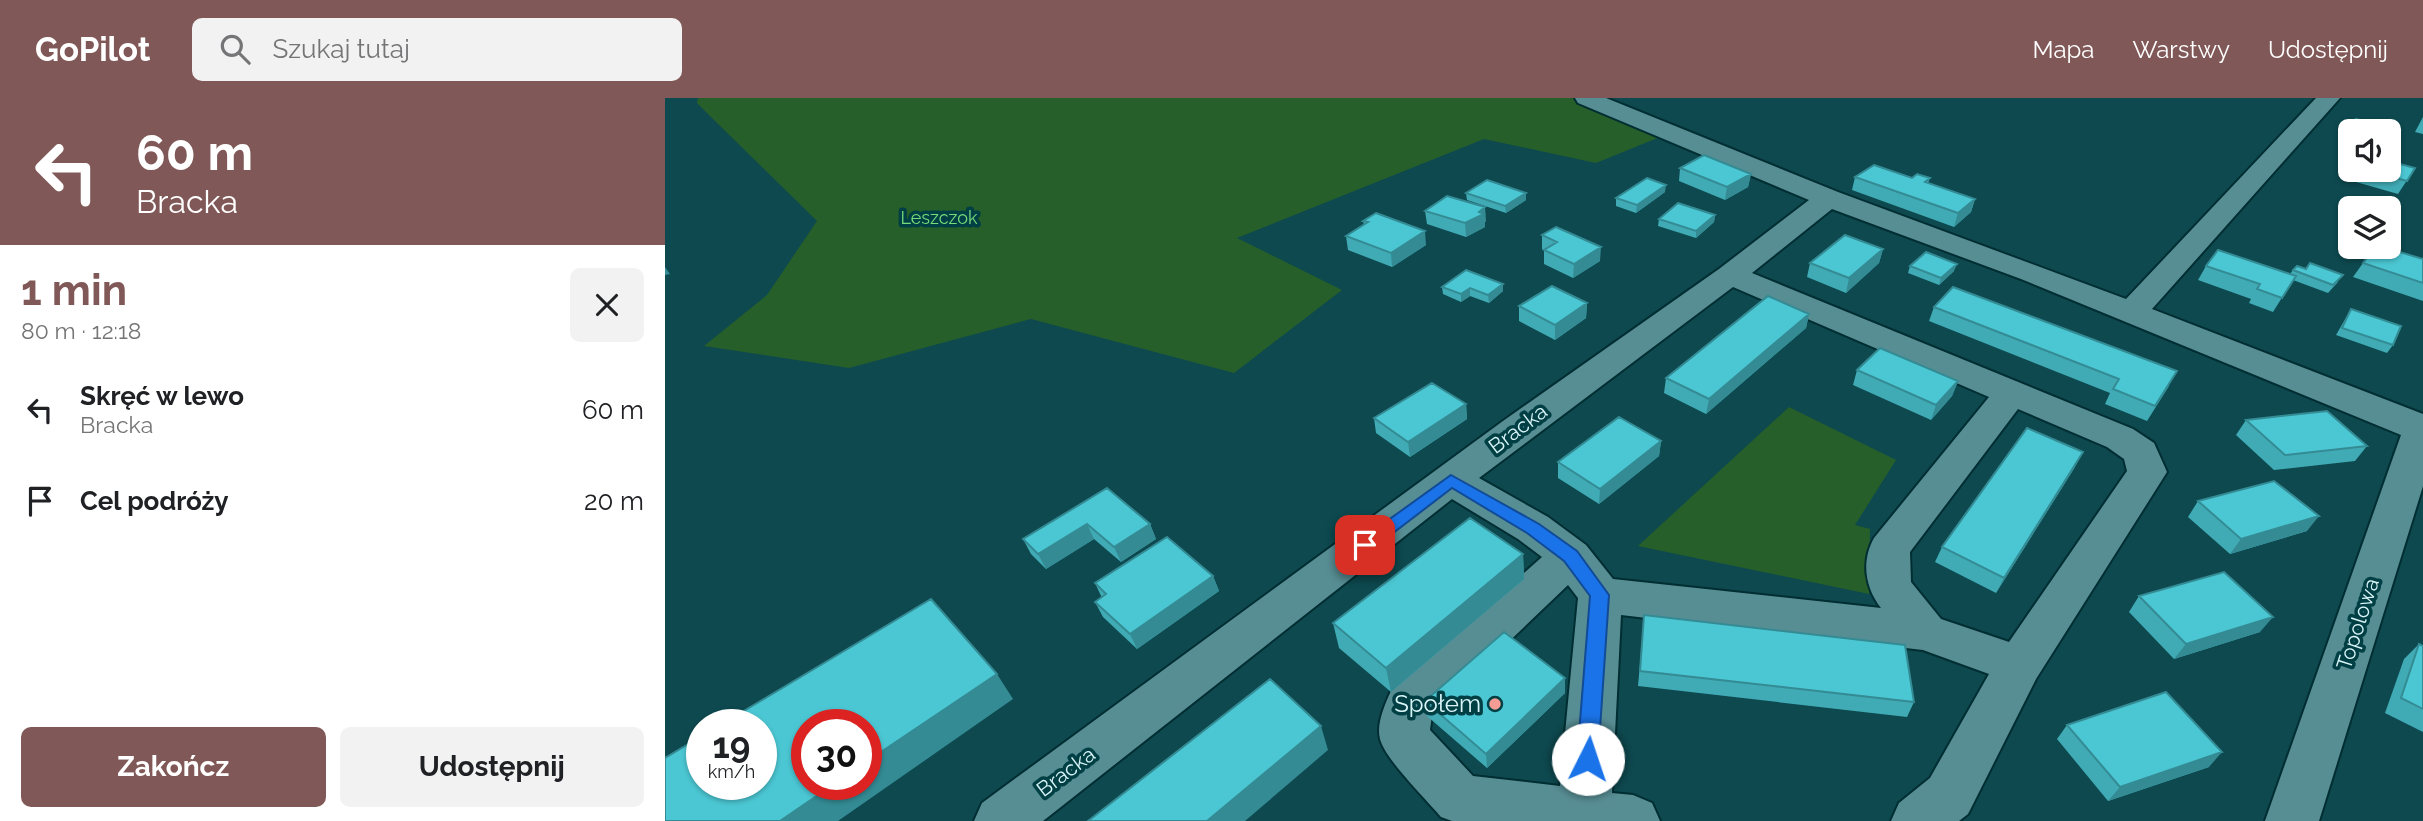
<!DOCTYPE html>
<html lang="pl">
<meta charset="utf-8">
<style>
body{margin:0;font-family:Raleway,sans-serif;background:#f2f2f2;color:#202124;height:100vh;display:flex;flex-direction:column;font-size:26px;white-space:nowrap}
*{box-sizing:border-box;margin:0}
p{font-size:23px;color:#757577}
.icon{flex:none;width:38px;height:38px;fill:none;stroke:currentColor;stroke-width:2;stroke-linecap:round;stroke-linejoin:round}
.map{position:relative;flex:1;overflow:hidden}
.sheet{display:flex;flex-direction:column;background:#fff;width:665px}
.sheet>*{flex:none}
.banner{background:#805857;color:#fff;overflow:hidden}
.fabs{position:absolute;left:1673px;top:21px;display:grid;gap:14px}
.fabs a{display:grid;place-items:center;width:63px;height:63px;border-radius:10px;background:#fff;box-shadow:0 2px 5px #0004;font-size:35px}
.speed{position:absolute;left:21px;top:611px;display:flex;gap:14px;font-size:35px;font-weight:700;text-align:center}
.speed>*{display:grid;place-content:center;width:91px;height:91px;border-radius:50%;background:#fff;box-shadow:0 2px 5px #0004;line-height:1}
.speed small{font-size:18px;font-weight:400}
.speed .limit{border:10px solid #d22;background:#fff;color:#111}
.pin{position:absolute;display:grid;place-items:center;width:60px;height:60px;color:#fff;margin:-30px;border-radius:14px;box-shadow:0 4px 10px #0006}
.me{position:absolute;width:77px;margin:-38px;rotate:4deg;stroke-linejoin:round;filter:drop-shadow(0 0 5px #0008)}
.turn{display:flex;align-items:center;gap:24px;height:147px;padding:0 21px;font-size:32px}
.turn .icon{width:91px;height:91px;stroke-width:2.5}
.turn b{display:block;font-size:49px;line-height:60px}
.round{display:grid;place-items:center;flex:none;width:74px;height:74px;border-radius:10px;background:#f2f2f2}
.summary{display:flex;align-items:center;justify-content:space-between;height:119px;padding:0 21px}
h1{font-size:42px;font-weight:700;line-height:52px;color:#805857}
.button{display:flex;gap:14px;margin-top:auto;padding:14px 21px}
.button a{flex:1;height:80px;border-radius:10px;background:#805857;color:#fff;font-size:28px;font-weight:700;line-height:80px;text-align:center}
.button a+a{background:#f2f2f2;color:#202124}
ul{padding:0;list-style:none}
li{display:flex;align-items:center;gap:21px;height:91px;padding:0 21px}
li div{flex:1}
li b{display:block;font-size:26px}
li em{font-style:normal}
header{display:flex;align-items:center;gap:42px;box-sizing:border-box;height:98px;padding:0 35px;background:#805857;color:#fff}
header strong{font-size:33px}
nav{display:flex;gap:38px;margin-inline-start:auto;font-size:24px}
.search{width:490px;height:63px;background:#f2f2f2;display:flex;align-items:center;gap:18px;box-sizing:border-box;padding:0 24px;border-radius:10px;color:#757577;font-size:26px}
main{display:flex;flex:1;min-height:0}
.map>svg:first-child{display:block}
.green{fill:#275f2a}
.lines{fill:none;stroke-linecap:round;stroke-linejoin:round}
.street-casing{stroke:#002e32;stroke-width:4}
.street{fill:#578e94;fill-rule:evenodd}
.wall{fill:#40abb5}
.shaded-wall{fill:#348b94}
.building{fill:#4bc7d3;stroke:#348b94;stroke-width:2}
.route{fill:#1a73e8;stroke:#114b97;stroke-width:2}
.poi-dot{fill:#f59c95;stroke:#003f44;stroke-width:2.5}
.labels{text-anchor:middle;stroke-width:7;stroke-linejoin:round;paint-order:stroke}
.far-park-label{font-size:18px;fill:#76dc79;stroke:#003f44}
.street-label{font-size:21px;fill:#daf5f8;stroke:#003f44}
.near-poi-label{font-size:24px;fill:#daf5f8;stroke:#003f44;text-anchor:end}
</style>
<header>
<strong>GoPilot</strong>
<div class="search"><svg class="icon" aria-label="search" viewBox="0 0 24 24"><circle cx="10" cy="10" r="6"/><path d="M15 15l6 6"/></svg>Szukaj tutaj</div>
<nav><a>Mapa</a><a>Warstwy</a><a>Udostępnij</a></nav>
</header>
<main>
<section class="sheet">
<div class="banner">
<div class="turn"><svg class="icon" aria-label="left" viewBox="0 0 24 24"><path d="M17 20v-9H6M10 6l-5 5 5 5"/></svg><div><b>60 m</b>Bracka</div></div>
</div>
<div class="summary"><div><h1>1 min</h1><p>80 m · 12:18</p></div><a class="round"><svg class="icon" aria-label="close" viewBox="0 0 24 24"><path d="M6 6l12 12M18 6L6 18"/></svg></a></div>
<ul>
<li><svg class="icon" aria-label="left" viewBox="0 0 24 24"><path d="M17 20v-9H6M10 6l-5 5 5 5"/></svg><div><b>Skręć w lewo</b><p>Bracka</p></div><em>60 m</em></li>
<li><svg class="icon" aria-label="arrive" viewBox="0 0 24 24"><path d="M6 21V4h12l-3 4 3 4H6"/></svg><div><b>Cel podróży</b></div><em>20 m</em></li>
</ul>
<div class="button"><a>Zakończ</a><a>Udostępnij</a></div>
</section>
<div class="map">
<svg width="1758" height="723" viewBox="0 0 1758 723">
<rect width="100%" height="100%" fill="#0d494f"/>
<path class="green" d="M 33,0 L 939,0 L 995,39 L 931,65 L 819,41 L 572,140 L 677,192 L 569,275 L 366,221 L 184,270 L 39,248 L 102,197 L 152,123 L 49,22 L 32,5 Z
M 1124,309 L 1231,362 L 1190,427 L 1205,431 L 1204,496 L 973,448 Z"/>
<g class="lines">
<defs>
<path id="street" d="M 910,0 L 941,0 L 1173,94 L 1461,201 L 1651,0 L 1675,0 L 1487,211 L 1758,316 L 1758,388 L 1654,723 L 1600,723 L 1736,337 L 1356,181 L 1167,111 L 1087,175 L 1468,331 L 1489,345 L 1502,374 L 1371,581 L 1303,716 L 1294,723 L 1226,723 L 1234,705 L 1265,680 L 1324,576 L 1258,552 L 956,517 L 947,695 L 968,697 L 987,705 L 995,723 L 787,723 L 776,719 C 761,701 720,661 715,641 C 711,626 720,606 726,593 L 877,459 L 853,441 L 787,401 L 378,723 L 309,723 L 317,705 L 838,323 L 1054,171 L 1144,102 L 913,5 ZM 1068,189 L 1324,299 L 1209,440 C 1196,463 1200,490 1216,510 L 948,481 L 921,447 L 883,419 L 814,380 ZM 1353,311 L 1442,349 L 1459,361 L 1462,373 L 1344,544 L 1276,521 L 1246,484 L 1245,454 ZM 903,487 L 913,500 L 895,688 L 808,678 L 765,632 L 767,617 Z"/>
</defs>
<use href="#street" class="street-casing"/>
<use href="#street" class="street"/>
</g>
<path class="wall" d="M 1758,19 L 1758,36 L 1750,34 Z
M 1682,31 L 1735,33 L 1724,50 L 1724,33 L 1685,33 L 1685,40 L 1679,38 Z
M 1685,47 L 1685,62 L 1677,59 Z
M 1685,67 L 1685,72 L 1724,72 L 1750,70 L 1733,96 L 1677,80 Z
M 1015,70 L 1086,76 L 1083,89 L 1060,102 L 1014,83 Z
M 1190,79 L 1265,80 L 1263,85 L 1310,101 L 1306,114 L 1289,129 L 1187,92 Z
M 1000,94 L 971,115 L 951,108 L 951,100 Z
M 801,95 L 861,95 L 861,102 L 841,115 L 802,102 Z
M 760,113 L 821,123 L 820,124 L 820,129 L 801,139 L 762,126 Z
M 1050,117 L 1049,124 L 1031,140 L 993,128 L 994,121 Z
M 698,123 L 761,147 L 727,169 L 683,152 L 681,138 L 699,127 Z
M 877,137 L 935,163 L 908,180 L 879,166 L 879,152 L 877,151 Z
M 1218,151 L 1214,165 L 1181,195 L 1142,179 L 1145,165 Z
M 1758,161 L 1758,203 L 1688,179 L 1698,165 Z
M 1245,168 L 1289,173 L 1274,187 L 1243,175 Z
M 1541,168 L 1625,176 L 1628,172 L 1673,184 L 1663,195 L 1628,182 L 1608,214 L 1584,205 L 1586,201 L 1533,182 Z
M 838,186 L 838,193 L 824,205 L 805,198 L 796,204 L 778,196 L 777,189 Z
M 922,205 L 921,220 L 890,242 L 854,223 L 854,208 Z
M 1269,209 L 1504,288 L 1482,323 L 1440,306 L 1445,295 L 1264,223 Z
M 1686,211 L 1728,247 L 1722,255 L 1671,237 Z
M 1144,216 L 1141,230 L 1041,316 L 999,295 L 1001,280 Z
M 1192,272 L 1293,283 L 1287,298 L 1266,322 L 1188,287 Z
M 801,306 L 802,321 L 745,359 L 711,335 L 709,320 Z
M 1581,322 L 1702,348 L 1690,363 L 1609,372 L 1571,337 Z
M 996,343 L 994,358 L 934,406 L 893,380 L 893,364 Z
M 1410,369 L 1331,495 L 1270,464 L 1277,449 Z
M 442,390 L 485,426 L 491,441 L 456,464 L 429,441 L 381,471 L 366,456 L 358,441 Z
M 1533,403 L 1642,433 L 1565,456 L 1523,419 Z
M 858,456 L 859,481 L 726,594 L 674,550 L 668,525 Z
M 548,478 L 554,493 L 472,551 L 438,519 L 430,504 L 437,500 L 430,485 Z
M 1474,498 L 1595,534 L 1509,561 L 1464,514 Z
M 978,532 L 1249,604 L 1242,619 L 973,588 Z
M 1754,546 L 1758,548 L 1758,634 L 1720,615 L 1739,561 Z
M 900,580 L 900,595 L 822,670 L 762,618 L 760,603 Z
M 1402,627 L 1544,669 L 1443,703 L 1392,641 Z"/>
<path class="shaded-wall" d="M 1086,76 L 1083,89 L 1060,102 L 1062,89 Z
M 1001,87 L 1000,94 L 971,115 L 972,107 Z
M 861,95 L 861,102 L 841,115 L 840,108 Z
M 1310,101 L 1306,114 L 1289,129 L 1293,115 Z
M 820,109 L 821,123 L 820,124 L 820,129 L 801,139 L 800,125 Z
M 1050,117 L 1049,124 L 1031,140 L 1031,133 Z
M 760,133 L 761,147 L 727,169 L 726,155 Z
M 936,149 L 935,163 L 908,180 L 909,166 Z
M 1218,151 L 1214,165 L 1181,195 L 1184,180 Z
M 1292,166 L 1289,173 L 1274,187 L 1276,180 Z
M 0,169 L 5,176 L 0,177 Z
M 838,186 L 838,193 L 824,205 L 823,197 Z
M 805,190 L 805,198 L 796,204 L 796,196 Z
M 922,205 L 921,220 L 890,242 L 890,227 Z
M 1144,216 L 1141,230 L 1041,316 L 1044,301 Z
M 1293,283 L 1287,298 L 1266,322 L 1271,307 Z
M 801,306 L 802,321 L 745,359 L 743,344 Z
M 996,343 L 994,358 L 934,406 L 935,391 Z
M 1418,354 L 1410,369 L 1331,495 L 1339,480 Z
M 1654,418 L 1642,433 L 1565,456 L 1576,441 Z
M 422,426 L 429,441 L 381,471 L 373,456 Z
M 485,426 L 491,441 L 456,464 L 449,449 Z
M 858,456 L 859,481 L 726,594 L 721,570 Z
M 548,478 L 554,493 L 472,551 L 465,536 Z
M 1608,519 L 1595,534 L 1509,561 L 1521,546 Z
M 332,576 L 348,601 L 173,723 L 115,723 L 169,686 L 201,686 L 201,664 Z
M 900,580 L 900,595 L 822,670 L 821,656 Z
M 656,628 L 663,652 L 580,723 L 542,723 Z
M 1557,654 L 1544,669 L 1443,703 L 1455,689 Z"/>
<path class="building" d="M 1691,21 L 1735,33 L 1728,43 L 1724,42 L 1724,33 L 1689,33 L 1682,31 Z
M 1039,57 L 1086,76 L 1062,89 L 1015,70 Z
M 1724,63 L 1750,70 L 1742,83 L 1701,72 L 1724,72 Z
M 1209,67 L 1247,80 L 1252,76 L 1265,80 L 1260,84 L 1310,101 L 1293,115 L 1190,79 Z
M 982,80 L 1001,87 L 972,107 L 951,100 Z
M 822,82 L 861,95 L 840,108 L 801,95 Z
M 782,98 L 820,109 L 814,114 L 819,116 L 800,125 L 760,113 Z
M 1013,105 L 1050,117 L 1031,133 L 994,121 Z
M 711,115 L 760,133 L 726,155 L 681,138 L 703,124 L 698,123 Z
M 891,129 L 936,149 L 909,166 L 879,152 L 892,144 L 877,137 Z
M 1180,137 L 1218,151 L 1184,180 L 1145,165 Z
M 1710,149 L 1718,149 L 1758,161 L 1758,185 L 1698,165 Z
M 1553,152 L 1631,178 L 1617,200 L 1592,191 L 1595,186 L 1541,168 Z
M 1261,154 L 1292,166 L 1276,180 L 1245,168 Z
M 1645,165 L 1678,177 L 1668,187 L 1628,172 L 1632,168 L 1641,171 Z
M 801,172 L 838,186 L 823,197 L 805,190 L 796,196 L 777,189 Z
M 887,188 L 922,205 L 890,227 L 854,208 Z
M 1288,189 L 1512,273 L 1490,308 L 1448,291 L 1454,281 L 1269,209 Z
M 1103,198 L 1144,216 L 1044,301 L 1001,280 Z
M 1686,211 L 1736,228 L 1728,247 L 1677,230 Z
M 1215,250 L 1293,283 L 1271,307 L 1192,272 Z
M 767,285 L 801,306 L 743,344 L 709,320 Z
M 1662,313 L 1702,348 L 1620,357 L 1581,322 Z
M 954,319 L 996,343 L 935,391 L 893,364 Z
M 1362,330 L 1418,354 L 1339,480 L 1277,449 Z
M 1609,383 L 1654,418 L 1576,441 L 1533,403 Z
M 442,390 L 485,426 L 449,449 L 422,426 L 373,456 L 358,441 Z
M 805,420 L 858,456 L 721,570 L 668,525 Z
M 502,439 L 548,478 L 465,536 L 430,504 L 441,496 L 430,485 Z
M 1559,474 L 1608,519 L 1521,546 L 1474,498 Z
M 266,501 L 332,576 L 201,664 L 201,626 L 142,626 L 142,686 L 169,686 L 115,723 L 0,723 L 0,660 L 37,638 L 37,686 L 96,686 L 96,626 L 57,626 Z
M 979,517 L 1240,547 L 1249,604 L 975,573 Z
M 839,534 L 900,580 L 821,656 L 760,603 Z
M 1754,546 L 1758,548 L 1758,611 L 1736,600 Z
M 605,581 L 656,628 L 542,723 L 423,723 Z
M 1501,594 L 1557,654 L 1455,689 L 1402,627 Z"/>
<path class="route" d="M 786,377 L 874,426 L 912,453 L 944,497 L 933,661 L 930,668 L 923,671 L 915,668 L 912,661 L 925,498 L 899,463 L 862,435 L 787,390 L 706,452 L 694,452 L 691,447 L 694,443 Z"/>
<circle class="poi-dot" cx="830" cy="606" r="7"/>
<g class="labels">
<g class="far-park-label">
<text x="274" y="126">Leszczok</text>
</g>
<g class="street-label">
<text transform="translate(853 331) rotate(-37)" y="7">Bracka</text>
<text transform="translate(1693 526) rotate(-72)" y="7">Topolowa</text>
<text transform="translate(401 674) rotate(-37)" y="7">Bracka</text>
</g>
<g class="near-poi-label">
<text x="816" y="614">Społem</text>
</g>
</g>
</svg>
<div class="fabs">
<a><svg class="icon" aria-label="sound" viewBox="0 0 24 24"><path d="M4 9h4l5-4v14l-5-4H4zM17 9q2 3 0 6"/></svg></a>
<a><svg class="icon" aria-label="layers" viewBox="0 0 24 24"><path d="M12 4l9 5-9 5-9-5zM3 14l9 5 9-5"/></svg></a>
</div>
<div class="speed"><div>19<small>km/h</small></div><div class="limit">30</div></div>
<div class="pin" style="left:700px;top:447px;background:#d93025"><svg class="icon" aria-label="arrive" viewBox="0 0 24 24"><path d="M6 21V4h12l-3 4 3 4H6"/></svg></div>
<svg class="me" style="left:923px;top:661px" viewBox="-20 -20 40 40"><circle r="19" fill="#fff"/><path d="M0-13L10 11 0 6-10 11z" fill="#1a73e8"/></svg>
</div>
</main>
